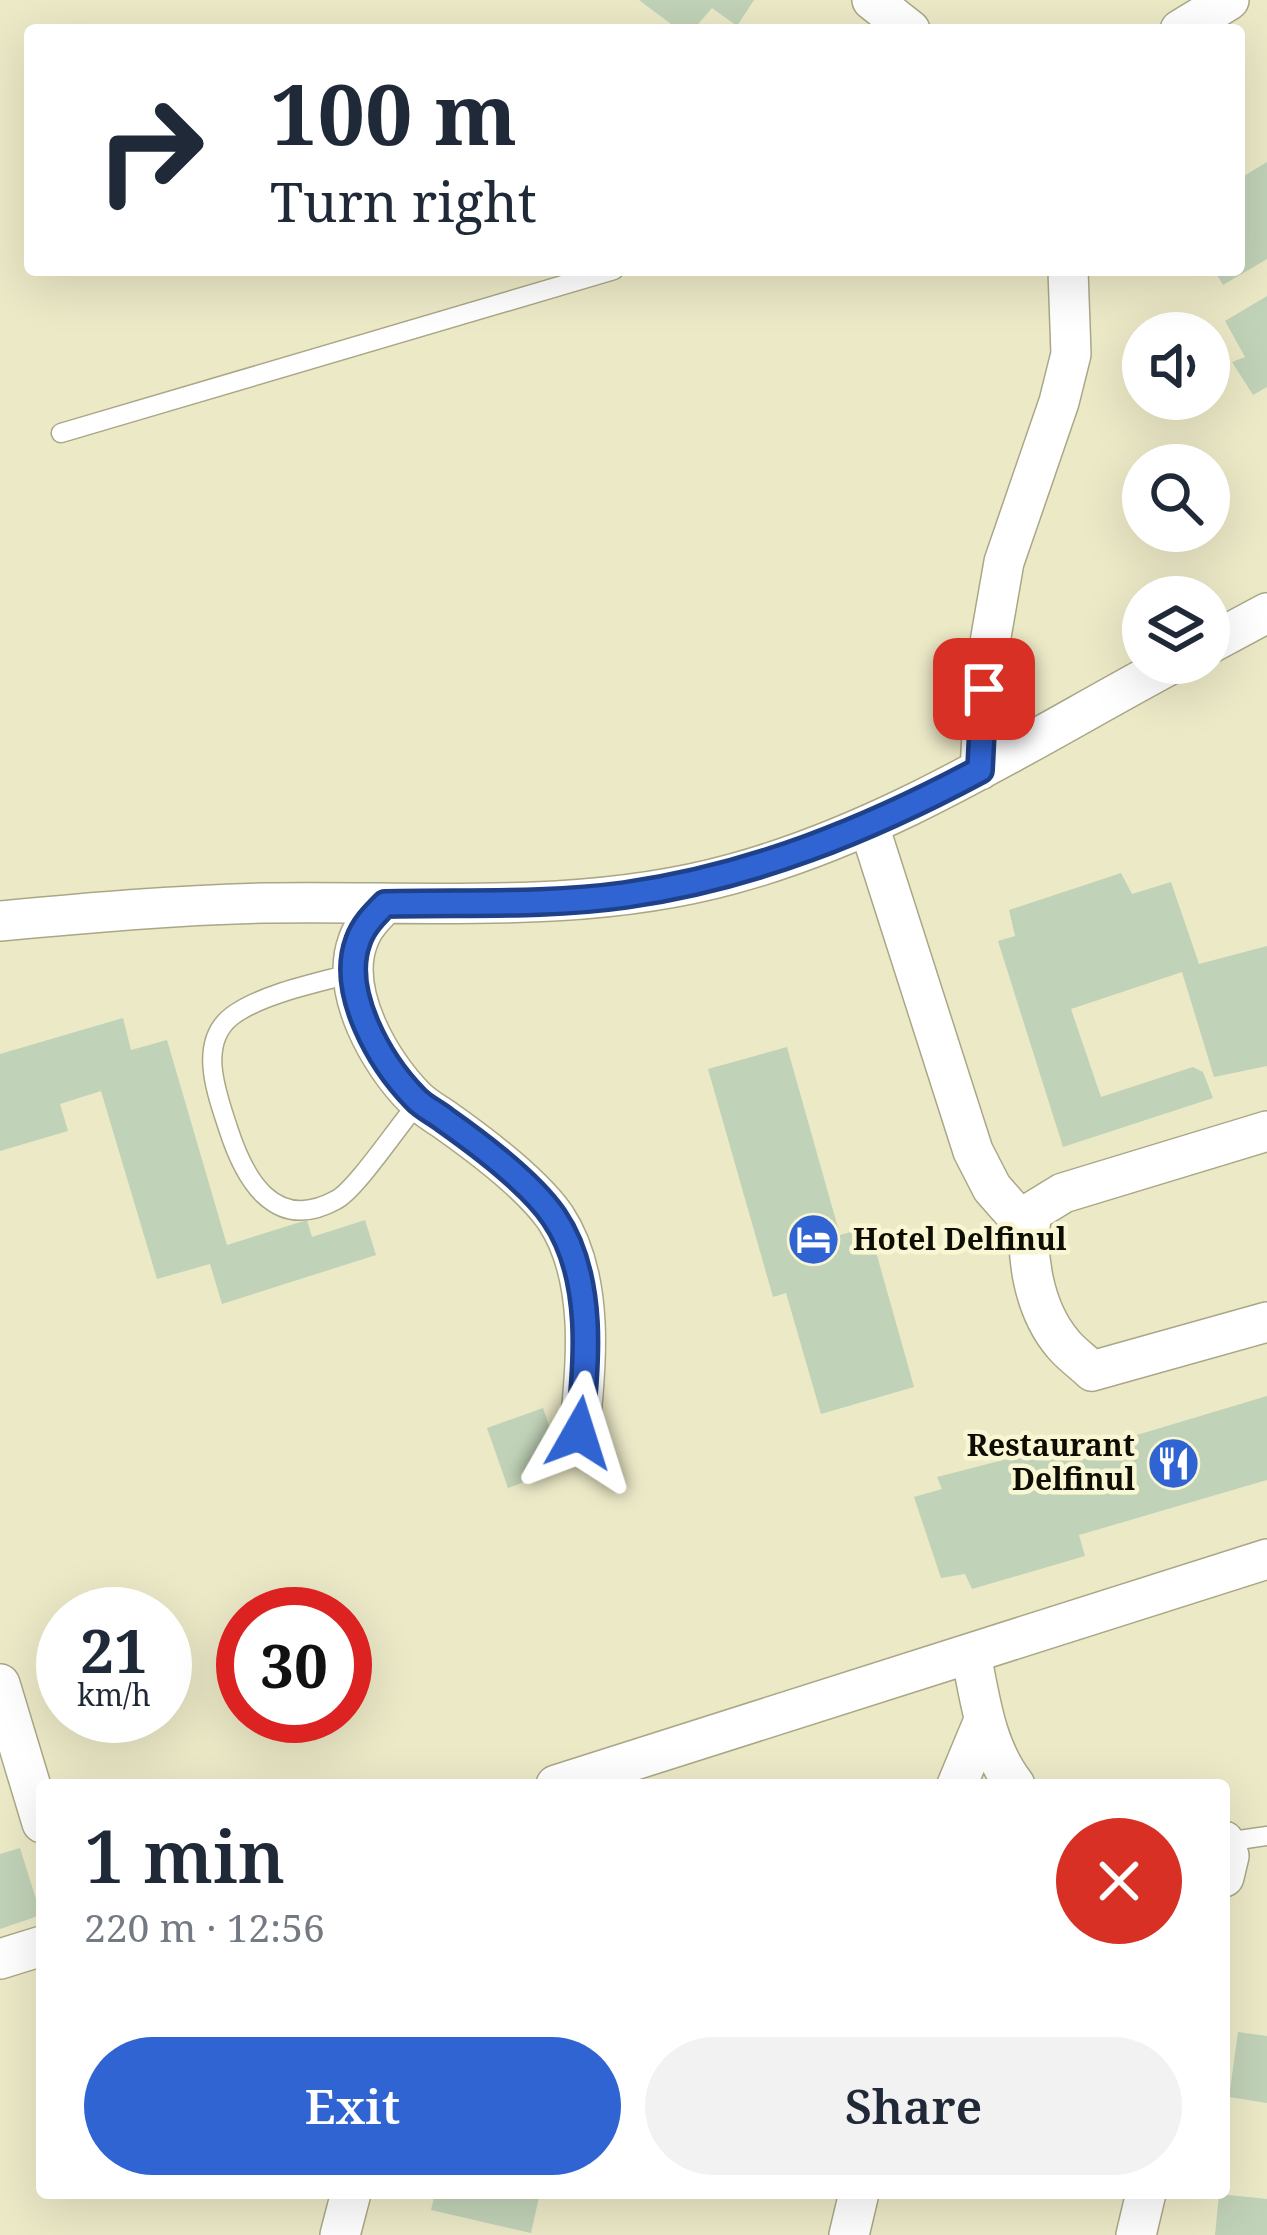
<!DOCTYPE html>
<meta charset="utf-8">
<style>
body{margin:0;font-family:"Noto Serif",serif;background:#f2f2f3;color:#1f2937;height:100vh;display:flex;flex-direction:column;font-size:45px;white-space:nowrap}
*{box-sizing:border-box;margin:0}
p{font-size:39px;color:#747a83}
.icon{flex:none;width:66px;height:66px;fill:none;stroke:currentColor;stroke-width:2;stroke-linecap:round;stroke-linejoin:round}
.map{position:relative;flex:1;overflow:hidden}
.panel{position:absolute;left:36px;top:1779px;width:1194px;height:420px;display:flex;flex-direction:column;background:#fff;border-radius:12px;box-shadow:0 12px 48px #0002}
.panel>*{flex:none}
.top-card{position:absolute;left:24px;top:24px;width:1221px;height:252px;border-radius:12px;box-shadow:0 12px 48px #0002;background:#fff;color:#1f2937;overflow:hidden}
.fabs{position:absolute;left:1122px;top:312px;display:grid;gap:24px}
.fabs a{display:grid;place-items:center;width:108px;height:108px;border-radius:50%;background:#fff;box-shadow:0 12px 48px #0002;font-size:60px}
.speed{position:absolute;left:36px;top:1587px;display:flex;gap:24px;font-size:60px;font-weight:700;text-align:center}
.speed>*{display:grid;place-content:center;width:156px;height:156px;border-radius:50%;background:#fff;box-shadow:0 12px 48px #0002;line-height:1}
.speed small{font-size:30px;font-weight:400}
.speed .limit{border:18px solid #d22;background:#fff;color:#111}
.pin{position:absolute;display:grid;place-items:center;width:102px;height:102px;color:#fff;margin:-51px;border-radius:24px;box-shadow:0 6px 18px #0006}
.me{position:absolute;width:132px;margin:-66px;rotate:6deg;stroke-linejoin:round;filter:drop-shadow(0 0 9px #0008)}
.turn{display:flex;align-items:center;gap:42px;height:252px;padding:0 48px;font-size:54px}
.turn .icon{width:156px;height:156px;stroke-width:2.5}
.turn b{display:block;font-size:84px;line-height:102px}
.round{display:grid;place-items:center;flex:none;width:126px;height:126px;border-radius:63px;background:#f2f2f3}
.summary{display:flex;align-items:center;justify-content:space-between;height:204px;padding:0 48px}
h1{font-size:72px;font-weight:600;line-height:90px}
.action{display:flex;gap:24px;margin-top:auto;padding:24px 48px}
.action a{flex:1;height:138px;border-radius:72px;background:#3064d3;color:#fff;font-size:48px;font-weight:600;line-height:138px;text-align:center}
.action a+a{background:#f2f2f3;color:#1f2937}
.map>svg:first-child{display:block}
.building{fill:#c0d2b7}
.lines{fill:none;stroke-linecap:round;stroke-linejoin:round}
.lane-casing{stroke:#aaa787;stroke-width:21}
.street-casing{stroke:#aaa787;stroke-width:42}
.lane{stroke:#fff;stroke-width:18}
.street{stroke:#fff;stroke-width:39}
.route-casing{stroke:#1f4189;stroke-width:30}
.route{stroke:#3064d3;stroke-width:21}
.labels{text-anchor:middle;stroke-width:9;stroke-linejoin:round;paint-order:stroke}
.poi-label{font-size:30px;font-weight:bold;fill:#0e0d03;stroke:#f9f6d4;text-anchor:start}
</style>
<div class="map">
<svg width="1267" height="2235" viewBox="0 0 1267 2235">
<rect width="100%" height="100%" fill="#ece9c7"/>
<path class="building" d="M 639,0 L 754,0 L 737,26 L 712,8 L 693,30 L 679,30 Z
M 1267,162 L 1267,259 L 1223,285 L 1214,270 L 1239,270 L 1239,179 Z
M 1267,296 L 1267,387 L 1253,395 L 1232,362 L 1245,357 L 1225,321 Z
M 1121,873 L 1132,894 L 1171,882 L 1199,964 L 1267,946 L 1267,1066 L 1214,1077 L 1182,972 L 1071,1009 L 1101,1097 L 1193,1067 L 1203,1072 L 1213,1098 L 1063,1147 L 998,941 L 1015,936 L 1009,910 Z
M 123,1018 L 131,1050 L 167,1040 L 227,1245 L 307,1220 L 312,1237 L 365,1220 L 376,1255 L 222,1304 L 210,1264 L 157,1279 L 101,1091 L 60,1104 L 68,1131 L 0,1151 L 0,1054 Z
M 787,1047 L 840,1235 L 869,1227 L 914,1387 L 821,1414 L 786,1293 L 773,1297 L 708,1069 Z
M 1267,1396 L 1267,1480 L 1079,1535 L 1085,1556 L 972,1589 L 965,1574 L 941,1578 L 914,1497 L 942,1489 L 937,1477 L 1058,1446 L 1060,1458 Z
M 543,1408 L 564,1468 L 508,1488 L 487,1428 Z
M 20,1848 L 41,1915 L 0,1929 L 0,1854 Z
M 1238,2032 L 1267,2036 L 1267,2103 L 1229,2097 Z
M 435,2193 L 540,2193 L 531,2233 L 431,2210 Z
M 1219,2194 L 1267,2199 L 1267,2235 L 1215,2235 Z"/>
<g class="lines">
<defs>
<path id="lane" d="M 61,433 L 614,270
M 353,973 C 317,983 261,994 232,1016 C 197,1043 217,1094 228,1128 C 244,1178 274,1234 336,1200 C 356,1190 400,1123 419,1102
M 1225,1842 L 1267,1836"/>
<path id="street" d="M 872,0 L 910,30
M 1180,30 L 1229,0
M 1209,644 L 1267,613
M 980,770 L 986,665 L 1004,562 L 1059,402 L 1071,354 L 1068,270
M 869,826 L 973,1151 L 992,1188 L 1029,1230
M 385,904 C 374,915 363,926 358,941 C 339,992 380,1063 415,1098 C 424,1107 435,1113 445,1120 C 479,1144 531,1183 555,1217 C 595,1277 587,1365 579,1433
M 0,921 C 87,913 175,905 263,903 C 418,900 580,916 732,874 C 891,831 1029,740 1173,663
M 1267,1131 L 1063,1193 L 1032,1212 C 1024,1254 1034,1310 1063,1344 C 1071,1354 1083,1362 1092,1371 L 1267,1322
M 971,1654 C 980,1700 986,1748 1015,1785
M 0,1684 L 42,1823
M 556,1785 L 1267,1559
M 957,1785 L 984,1720
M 1224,1841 L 1229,1856 L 1224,1877
M 0,1959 L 42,1946
M 340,2235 L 351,2193
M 849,2235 L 859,2193
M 1136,2235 L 1146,2193"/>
</defs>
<use href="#lane" class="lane-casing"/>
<use href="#street" class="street-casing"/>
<use href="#lane" class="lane"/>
<use href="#street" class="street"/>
</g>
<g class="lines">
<defs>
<path id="route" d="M 579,1433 C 587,1365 595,1277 554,1217 C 531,1183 479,1144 445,1120 C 435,1112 423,1107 415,1098 C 380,1062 339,992 358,941 C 363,926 374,915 385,904 C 465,902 546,906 625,895 C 752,877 868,830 980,770 L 984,689"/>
</defs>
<use href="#route" class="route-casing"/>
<use href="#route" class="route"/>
</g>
<defs>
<symbol id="hotel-disc" viewBox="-11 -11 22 22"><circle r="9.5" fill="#3064d3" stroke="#f9f6d4"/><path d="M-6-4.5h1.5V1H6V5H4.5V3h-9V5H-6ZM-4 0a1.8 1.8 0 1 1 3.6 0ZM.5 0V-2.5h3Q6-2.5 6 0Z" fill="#fff"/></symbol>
<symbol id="restaurant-disc" viewBox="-11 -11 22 22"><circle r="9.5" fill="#3064d3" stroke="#f9f6d4"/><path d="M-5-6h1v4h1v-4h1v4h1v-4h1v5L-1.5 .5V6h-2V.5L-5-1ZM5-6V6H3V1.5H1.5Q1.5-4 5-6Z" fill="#fff"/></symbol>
</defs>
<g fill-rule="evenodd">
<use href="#hotel-disc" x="784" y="1210" width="59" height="59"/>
<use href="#restaurant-disc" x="1144" y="1434" width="59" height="59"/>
</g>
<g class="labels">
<g class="poi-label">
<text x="853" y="1250">Hotel Delfinul</text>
<text x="1135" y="1456" text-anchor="end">Restaurant<tspan x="1135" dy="34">Delfinul</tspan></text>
</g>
</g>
</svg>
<div class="fabs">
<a><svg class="icon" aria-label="sound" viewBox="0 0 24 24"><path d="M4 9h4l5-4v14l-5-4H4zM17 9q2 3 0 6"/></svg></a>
<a><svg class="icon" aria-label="search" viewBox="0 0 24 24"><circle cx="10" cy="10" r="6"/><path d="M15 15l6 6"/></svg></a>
<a><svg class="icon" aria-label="layers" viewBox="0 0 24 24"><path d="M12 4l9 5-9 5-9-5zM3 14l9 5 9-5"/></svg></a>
</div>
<div class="speed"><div>21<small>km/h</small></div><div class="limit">30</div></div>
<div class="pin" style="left:984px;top:689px;background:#d93025"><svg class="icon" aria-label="arrive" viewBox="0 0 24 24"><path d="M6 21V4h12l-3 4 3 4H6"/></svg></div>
<svg class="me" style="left:579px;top:1433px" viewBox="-20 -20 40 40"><path d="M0-17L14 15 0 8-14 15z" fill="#3064d3" stroke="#fff" stroke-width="4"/></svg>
<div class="top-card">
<div class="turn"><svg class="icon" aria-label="right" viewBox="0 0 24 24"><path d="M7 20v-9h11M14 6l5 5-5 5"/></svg><div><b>100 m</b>Turn right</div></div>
</div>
<section class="panel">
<div class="summary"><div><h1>1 min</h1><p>220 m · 12:56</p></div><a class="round" style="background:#d93025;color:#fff"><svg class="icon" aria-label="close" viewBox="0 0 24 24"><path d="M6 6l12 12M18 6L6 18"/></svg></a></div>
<div class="action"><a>Exit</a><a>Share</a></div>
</section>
</div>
